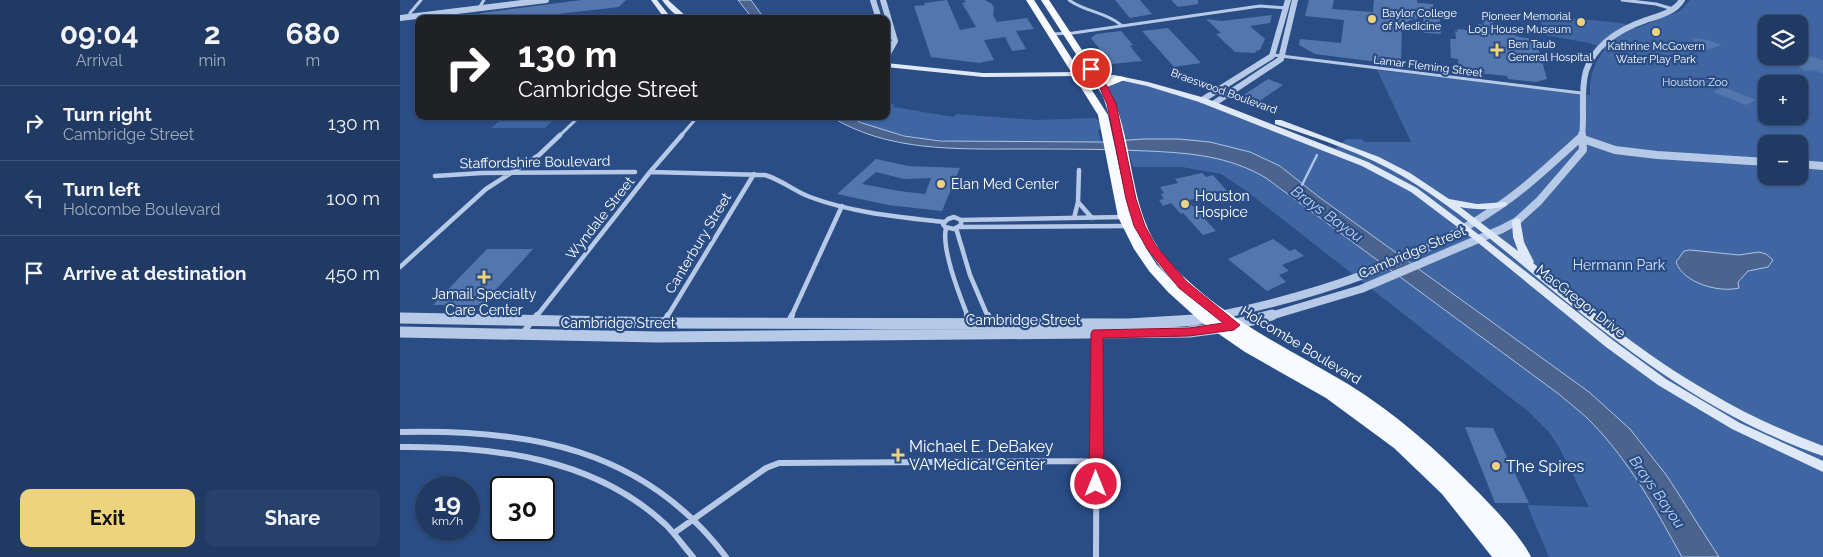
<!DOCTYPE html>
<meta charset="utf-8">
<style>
body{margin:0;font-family:Raleway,sans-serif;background:#28416a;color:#f1f3f6;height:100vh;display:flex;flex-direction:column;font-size:19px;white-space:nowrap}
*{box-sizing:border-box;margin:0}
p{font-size:16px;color:#a2adbf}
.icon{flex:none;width:28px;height:28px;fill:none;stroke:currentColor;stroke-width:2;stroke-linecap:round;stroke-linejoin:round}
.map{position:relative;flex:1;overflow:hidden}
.sheet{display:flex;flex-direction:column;background:#203a64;width:400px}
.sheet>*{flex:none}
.top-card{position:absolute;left:15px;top:15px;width:475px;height:105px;border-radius:10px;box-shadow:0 1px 4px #0004,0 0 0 1px #3d5478;background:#202124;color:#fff;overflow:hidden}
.tools{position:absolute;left:1358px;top:15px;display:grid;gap:10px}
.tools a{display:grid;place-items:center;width:50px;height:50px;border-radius:10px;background:#203a64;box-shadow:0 1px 4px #0004,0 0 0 1px #3d5478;font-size:25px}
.speed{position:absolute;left:15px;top:476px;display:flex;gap:10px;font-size:25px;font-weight:700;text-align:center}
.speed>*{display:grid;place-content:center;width:65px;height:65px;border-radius:50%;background:#203a64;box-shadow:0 1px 4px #0004,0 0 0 1px #3d5478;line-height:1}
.speed small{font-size:12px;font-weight:400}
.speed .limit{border:2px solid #111;border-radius:8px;background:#fff;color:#111}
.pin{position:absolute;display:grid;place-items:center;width:42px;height:42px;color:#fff;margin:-21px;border:2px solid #fff;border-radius:50%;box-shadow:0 1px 5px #0007}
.me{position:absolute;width:55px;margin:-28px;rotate:0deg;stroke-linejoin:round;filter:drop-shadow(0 0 4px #0008)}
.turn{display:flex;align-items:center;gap:18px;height:105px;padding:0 20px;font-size:22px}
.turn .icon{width:65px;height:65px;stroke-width:2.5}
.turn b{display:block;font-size:35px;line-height:42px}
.eta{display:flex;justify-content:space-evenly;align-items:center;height:85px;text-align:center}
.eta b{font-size:30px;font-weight:700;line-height:35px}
.action{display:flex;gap:10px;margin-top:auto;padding:10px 20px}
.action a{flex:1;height:58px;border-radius:10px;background:#eed37e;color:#111;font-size:20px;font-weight:700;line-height:58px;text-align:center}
.action a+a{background:#28416a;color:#f1f3f6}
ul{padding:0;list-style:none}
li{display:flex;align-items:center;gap:15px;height:75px;padding:0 20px;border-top:1px solid #3d5478}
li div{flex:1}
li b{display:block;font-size:19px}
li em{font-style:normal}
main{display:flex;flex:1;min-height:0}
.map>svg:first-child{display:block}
.green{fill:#3f66a2;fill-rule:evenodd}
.water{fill:#4c648d;stroke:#abc4e8}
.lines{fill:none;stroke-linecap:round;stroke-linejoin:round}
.stream{stroke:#abc4e8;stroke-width:2.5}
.building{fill:#5376ad;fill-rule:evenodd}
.minor-far2{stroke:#b6cae7;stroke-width:3}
.minor-far1{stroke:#b6cae7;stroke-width:4.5}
.minor{stroke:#b6cae7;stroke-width:6}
.tertiary-far2{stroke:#b6cae7;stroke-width:6}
.tertiary-far1{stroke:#b6cae7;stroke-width:8}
.tertiary{stroke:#b6cae7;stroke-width:11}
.secondary{fill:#dfe8f7;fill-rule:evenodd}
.primary{fill:#f7fafe;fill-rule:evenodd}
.route{fill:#e11d48;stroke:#92132f}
.poi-dot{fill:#eed37e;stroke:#2a4d86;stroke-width:2}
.labels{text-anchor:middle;stroke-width:4.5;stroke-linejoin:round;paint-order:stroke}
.far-poi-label{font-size:11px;fill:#fff;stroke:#2a4d86;text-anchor:start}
.far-street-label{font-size:11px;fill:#fff;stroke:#2a4d86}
.far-park-label{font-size:11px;fill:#d9e5f6;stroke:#2a4d86}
.street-label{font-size:14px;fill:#fff;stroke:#2a4d86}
.poi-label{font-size:14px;fill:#fff;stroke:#2a4d86;text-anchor:start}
.park-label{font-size:14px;fill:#d9e5f6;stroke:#2a4d86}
.water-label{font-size:15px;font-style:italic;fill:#c2d4ef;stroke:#2a4d86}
.near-poi-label{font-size:16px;fill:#fff;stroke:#2a4d86;text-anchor:start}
</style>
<main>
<section class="sheet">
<div class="eta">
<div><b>09:04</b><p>Arrival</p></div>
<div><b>2</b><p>min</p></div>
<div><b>680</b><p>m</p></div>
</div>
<ul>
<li><svg class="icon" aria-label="right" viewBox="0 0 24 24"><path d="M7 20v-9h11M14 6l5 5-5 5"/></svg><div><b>Turn right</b><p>Cambridge Street</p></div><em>130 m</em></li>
<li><svg class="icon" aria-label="left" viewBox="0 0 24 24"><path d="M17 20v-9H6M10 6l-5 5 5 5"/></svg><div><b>Turn left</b><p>Holcombe Boulevard</p></div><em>100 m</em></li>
<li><svg class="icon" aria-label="arrive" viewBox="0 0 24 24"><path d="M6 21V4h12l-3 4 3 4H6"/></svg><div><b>Arrive at destination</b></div><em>450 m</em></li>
</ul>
<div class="action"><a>Exit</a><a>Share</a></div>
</section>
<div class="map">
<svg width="1423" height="557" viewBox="0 0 1423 557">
<rect width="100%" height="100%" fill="#2a4d86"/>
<path class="green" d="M 1290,0 L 1423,0 L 1423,557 L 1149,557 L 1127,505 L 1189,507 L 1159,447 L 1148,431 L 1129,412 L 845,190 L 821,174 L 782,167 L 733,167 L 717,105 L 708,87 L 719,81 L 750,86 L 794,100 L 930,153 L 946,139 L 962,139 L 964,142 L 1011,142 L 977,70 L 1190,95 C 1189,77 1194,63 1205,49 L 1189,43 L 1145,35 L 1139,15 L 1221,23 L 1236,28 L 1280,11 ZM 1366,24 L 1399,24 L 1399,56 L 1366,56 ZM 1366,84 L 1399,84 L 1399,116 L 1366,116 ZM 1366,144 L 1399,144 L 1399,176 L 1366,176 Z
M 486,103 L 494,104 L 493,107 L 554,117 L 556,114 L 636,120 L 694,118 L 701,121 L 701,129 L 698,130 L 701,142 C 669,142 637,142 605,142 C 551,142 497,141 447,116 L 486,116 Z
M 105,116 L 157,116 L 145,128 L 91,128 Z"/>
<path class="water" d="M 338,0 L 351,0 L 361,14 L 367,19 L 353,19 Z
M 430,116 L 447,116 L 462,123 L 504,136 L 540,141 L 701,142 L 744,139 L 779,139 L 810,142 L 850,152 L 880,166 L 919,197 L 1189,392 L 1230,429 L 1267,476 L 1319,557 L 1282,557 C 1256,510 1230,462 1192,423 C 1183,413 1171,405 1160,395 L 866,178 C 829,156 790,153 748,151 C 706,149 665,149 622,149 C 557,149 487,152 430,116 Z
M 1290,250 L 1339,255 L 1359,252 L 1366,254 L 1373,260 L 1368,267 L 1348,271 L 1338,282 L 1339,288 C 1319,293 1283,283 1276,262 L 1284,251 Z"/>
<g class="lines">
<path class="stream" d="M 902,185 L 917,155"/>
</g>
<path class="building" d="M 182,0 L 226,0 L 219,7 L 114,19 L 77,19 L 81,13 Z
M 547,0 L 560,30 L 576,27 L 562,3 L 566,2 L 564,0 L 585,0 L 592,4 L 594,8 L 593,15 L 597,22 L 627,18 L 634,29 L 616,31 L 626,49 L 612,51 L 605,37 L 584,40 L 594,60 L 579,63 L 531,57 L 514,6 L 525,5 L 524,3 Z
M 715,0 L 740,0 L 752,14 L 730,18 Z
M 771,0 L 798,0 L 798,4 L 778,7 Z
M 909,0 L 934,0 L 932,9 L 973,12 L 974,0 L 1017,0 L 1017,3 L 1033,4 L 1034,11 L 1039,12 L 1041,34 L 1024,33 L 1023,17 L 1008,21 L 1008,27 L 1002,27 L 1001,65 L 915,54 L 899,45 L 900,39 L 941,43 L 944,20 L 905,16 Z
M 872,15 L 870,23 L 850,26 L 865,39 L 860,50 L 855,51 L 856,53 L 835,52 L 816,34 L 821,33 L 806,19 L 822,21 Z
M 1083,20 L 1093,21 L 1094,24 L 1113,26 L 1116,36 L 1136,40 L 1147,79 L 1136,82 L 1108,79 L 1107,76 L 1068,72 L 1059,68 L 1058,59 L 1051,58 L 1050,39 L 1056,39 L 1055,31 L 1058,32 L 1057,29 L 1077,31 L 1078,24 L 1084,25 Z
M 768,28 L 801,63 L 774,67 L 742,31 Z
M 721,31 L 733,45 L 730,46 L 742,61 L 711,64 L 691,38 L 696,34 Z
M 1292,38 L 1308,40 L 1321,45 L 1307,50 L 1297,45 Z
M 1406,55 L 1423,60 L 1423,74 L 1415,70 L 1404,71 L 1398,66 L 1396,59 Z
M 868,79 L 883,85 L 858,102 L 842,96 Z
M 1323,87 L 1356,100 L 1346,105 L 1313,92 Z
M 476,159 L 508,166 L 560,168 L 542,211 L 488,205 L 437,194 ZM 476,172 L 504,179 L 531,178 L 525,194 L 499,191 L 462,184 Z
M 802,173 L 806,177 L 813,175 L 827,191 L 789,200 L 791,202 L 789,202 L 816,231 L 803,235 L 783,213 L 781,214 L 771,203 L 763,206 L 759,200 L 764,199 L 761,194 L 764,193 L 760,187 L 778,183 L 775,179 Z
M 873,239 L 890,251 L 895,249 L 904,256 L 882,265 L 889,271 L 879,275 L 886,282 L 867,291 L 828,259 Z
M 87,249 L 133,249 L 82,305 L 33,305 Z
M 1065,427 L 1093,428 L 1129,503 L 1095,503 Z"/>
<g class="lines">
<path class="minor-far2" d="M 669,0 C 685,12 706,12 721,25
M 1222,0 L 1256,4 L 1273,9
M 79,8 L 84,0
M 10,13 L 21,0
M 652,34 L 673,33 L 860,6 L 887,8
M 873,55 L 1181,93
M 159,136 L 180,116
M 281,136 L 298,116"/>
<path class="minor-far1" d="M 250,172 L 365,175 C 382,180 394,191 410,197 C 453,213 499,217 544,222
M 35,176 L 82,173 L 235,172
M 678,202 L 692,218
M 554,217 L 561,220 L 561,225 L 554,229 L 545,227 L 543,224 L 548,219 Z
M 674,218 L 678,202 L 679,170
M 561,220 L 723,217
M 559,227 L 729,226
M 546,228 C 541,249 560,296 568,317
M 556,228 L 570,275 L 588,317
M 0,267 L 86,189 L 139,155 L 160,135
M 136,317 L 250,172 L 282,135
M 267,317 L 354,174
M 391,317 L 442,206"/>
<path class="minor" d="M 567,315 L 570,323
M 588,315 L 591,323
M 389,322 L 392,315
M 263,323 L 268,315
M 122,334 L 137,315
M 0,432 C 128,429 244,448 326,557
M 0,447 C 94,446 195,458 266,525 C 276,535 284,547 293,557
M 274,533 L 366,468 L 379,463 L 696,461
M 696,557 L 697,333"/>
<path class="tertiary-far2" d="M 473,0 L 479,19
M 483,0 L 495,41 L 486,57
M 0,18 L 146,0
M 802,100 L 872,56 L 888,0
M 813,104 L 881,59 L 895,0
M 1182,136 C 1185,115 1180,92 1186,71 C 1195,44 1220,29 1246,20 C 1258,16 1275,12 1282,0"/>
<path class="tertiary-far1" d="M 1180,138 L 1215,150 L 1257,155 L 1366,162
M 1399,164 L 1423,166
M 811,317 C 914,296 1016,264 1102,204 C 1130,185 1155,160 1180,138
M 867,317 L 961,289 L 1102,229 L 1117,221 L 1139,201 L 1183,150 L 1182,135"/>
<path class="tertiary" d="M 0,318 L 273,323 L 728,324 L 795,320 L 818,315
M 0,332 L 258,337 L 789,332 L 820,328 L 872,315"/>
<path class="secondary" d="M 251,0 L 257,0 L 272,19 L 265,19 Z
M 262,0 L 268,0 L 289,19 C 277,19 269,9 262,0 Z
M 486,63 L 583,73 L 678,72 L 714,75 L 748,82 L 805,98 L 968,162 L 1017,188 L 1082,237 L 1214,341 L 1266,379 L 1340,423 L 1423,461 L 1423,472 L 1332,429 L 1258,385 L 1206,347 L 1076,241 L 1011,192 L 962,166 L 799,102 L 747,86 L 714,79 L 678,76 L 583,77 L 486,67 Z
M 875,120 L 881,120 L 979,157 L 1010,173 L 1049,199 L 1077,204 L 1106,202 L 1107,204 L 1106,206 C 1091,210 1076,210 1060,207 L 1118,251 L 1113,237 L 1112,221 L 1117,218 L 1120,219 L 1124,242 L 1134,262 L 1133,263 C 1189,309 1246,356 1309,392 C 1345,414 1384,431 1423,446 L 1423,456 C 1320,421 1234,357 1151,289 C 1104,250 1057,209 1004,177 C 964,153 919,139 875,124 Z"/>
<path class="primary" d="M 626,0 L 634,0 L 708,115 L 730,217 L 746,248 L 757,265 L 791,299 L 761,268 L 746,247 L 730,217 L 713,128 L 703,96 L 641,0 L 649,0 L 703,82 C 710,78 721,73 727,79 L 707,87 C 717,103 722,123 726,141 C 735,184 739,229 770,263 C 820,317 886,347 948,384 C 995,413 1037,450 1076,490 C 1092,506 1121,536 1131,557 L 1092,557 L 1042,494 L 994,448 L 926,398 L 845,352 L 800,321 L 768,292 L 749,271 L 734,249 L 718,217 L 698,115 Z"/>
</g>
<path class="route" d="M 689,68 L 694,68 L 707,86 L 716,104 L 736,199 L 745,226 L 756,246 L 787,282 L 840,325 L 834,330 L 789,336 L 703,338 L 704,484 L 701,489 L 696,491 L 691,489 L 689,484 L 691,333 L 693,330 L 789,328 L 823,323 L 779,288 L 748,250 L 734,226 L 726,199 L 707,104 L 699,86 L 687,69 Z"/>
<g class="poi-dot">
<circle cx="972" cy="19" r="5"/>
<circle cx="1181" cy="22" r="5"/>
<circle cx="1256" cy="32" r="5"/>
<path d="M1094.5 42.5h5v5h5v5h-5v5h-5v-5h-5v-5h5z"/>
<circle cx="541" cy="184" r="5"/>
<circle cx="785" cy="204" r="5"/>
<path d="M81.5 269.5h5v5h5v5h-5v5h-5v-5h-5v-5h5z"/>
<path d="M495.5 447.5h5v5h5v5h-5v5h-5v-5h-5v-5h5z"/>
<circle cx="1096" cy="466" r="5"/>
</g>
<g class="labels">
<g class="far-poi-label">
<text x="982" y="17">Baylor College<tspan x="982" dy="13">of Medicine</tspan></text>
<text x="1171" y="20" text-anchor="end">Pioneer Memorial<tspan x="1171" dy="13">Log House Museum</tspan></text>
<text x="1108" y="48">Ben Taub<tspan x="1108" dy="13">General Hospital</tspan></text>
<text x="1256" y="50" text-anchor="middle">Kathrine McGovern<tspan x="1256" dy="13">Water Play Park</tspan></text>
</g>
<g class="far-street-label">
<text transform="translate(1028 66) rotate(7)" y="4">Lamar Fleming Street</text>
<text transform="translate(824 91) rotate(20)" y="4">Braeswood Boulevard</text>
</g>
<g class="far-park-label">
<text x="1295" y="86">Houston Zoo</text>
</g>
<g class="street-label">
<text transform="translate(135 162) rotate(-1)" y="5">Staffordshire Boulevard</text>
<text transform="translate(200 218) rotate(-52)" y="5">Wyndale Street</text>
<text transform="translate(298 243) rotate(-59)" y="5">Canterbury Street</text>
<text transform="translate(1012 252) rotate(-23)" y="5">Cambridge Street</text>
<text transform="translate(1181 301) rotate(38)" y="5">MacGregor Drive</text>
<text x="623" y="325">Cambridge Street</text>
<text x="218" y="328">Cambridge Street</text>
<text transform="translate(901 345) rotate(31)" y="5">Holcombe Boulevard</text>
</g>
<g class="poi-label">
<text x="551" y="189">Elan Med Center</text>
<text x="795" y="201">Houston<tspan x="795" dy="16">Hospice</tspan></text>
<text x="84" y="299" text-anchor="middle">Jamail Specialty<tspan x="84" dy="16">Care Center</tspan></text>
</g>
<g class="park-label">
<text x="1219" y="270">Hermann Park</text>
</g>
<g class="water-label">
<text transform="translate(927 214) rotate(36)" y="5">Brays Bayou</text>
<text transform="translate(1257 492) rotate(55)" y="5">Brays Bayou</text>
</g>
<g class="near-poi-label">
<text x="509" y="452">Michael E. DeBakey<tspan x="509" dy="18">VA Medical Center</tspan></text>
<text x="1106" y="472">The Spires</text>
</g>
</g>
</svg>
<div class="tools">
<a><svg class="icon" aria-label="layers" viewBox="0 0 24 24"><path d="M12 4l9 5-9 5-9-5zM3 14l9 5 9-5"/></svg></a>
<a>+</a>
<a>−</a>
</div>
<div class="speed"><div>19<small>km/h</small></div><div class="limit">30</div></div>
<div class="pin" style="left:691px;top:69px;background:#d93025"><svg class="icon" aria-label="arrive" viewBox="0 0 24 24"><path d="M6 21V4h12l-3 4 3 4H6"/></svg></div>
<svg class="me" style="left:696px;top:484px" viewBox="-20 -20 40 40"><circle r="17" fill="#e11d48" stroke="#fff" stroke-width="3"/><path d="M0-11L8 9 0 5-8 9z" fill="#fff"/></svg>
<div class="top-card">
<div class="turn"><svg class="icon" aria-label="right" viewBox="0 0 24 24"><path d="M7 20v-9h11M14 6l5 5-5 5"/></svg><div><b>130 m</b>Cambridge Street</div></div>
</div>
</div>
</main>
